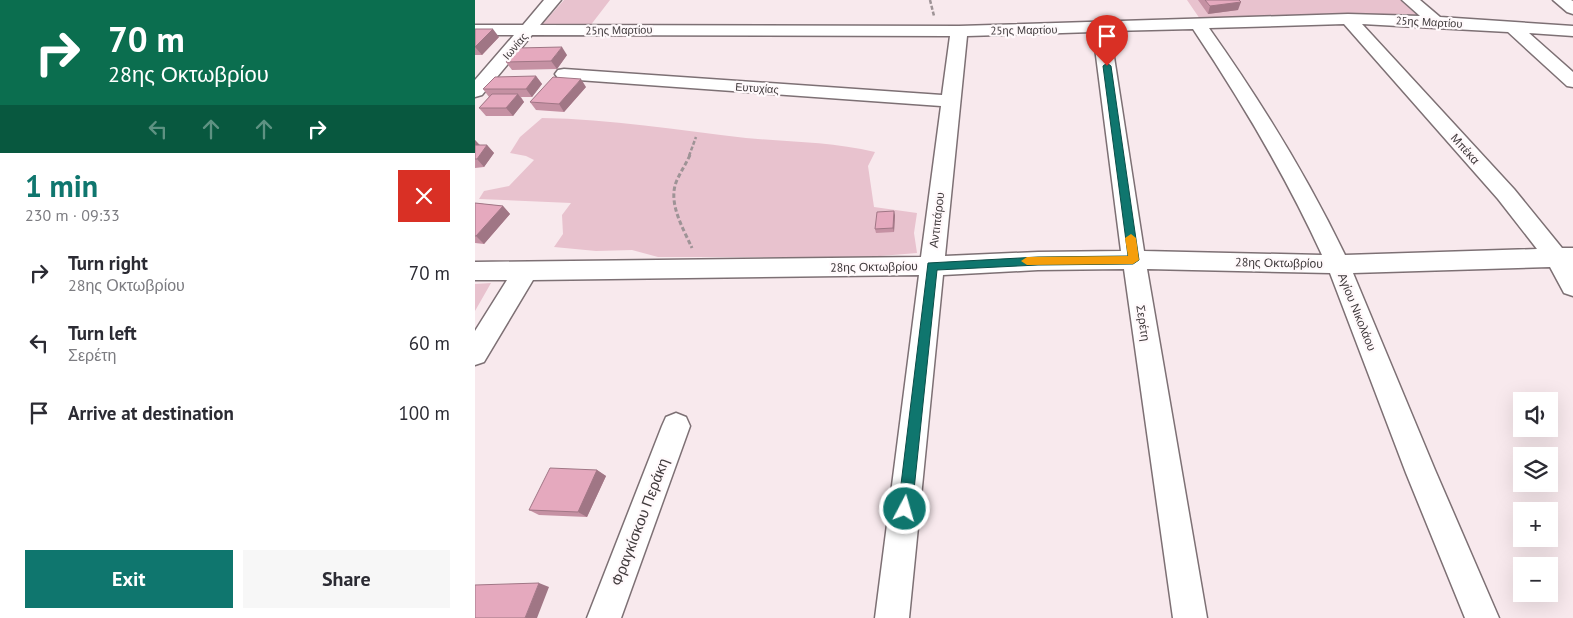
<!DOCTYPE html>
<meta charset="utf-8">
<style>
body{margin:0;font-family:"PT Sans",sans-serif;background:#f7f7f7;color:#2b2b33;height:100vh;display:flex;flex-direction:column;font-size:19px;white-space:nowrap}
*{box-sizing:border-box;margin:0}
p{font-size:16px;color:#7c7c81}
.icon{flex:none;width:28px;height:28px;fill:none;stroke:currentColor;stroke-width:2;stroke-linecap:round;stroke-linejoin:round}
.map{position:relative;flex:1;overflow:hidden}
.panel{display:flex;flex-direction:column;background:#fff;width:475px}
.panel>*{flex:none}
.hud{background:#0b6e4f;color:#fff;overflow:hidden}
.buttons{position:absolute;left:1038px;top:392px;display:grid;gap:10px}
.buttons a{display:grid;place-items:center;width:45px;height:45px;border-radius:0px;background:#fff;box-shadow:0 5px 20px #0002;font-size:25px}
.pin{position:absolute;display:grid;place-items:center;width:42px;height:42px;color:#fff;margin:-51px -21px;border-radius:50% 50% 50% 0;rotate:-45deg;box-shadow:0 0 5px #0007}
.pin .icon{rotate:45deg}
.me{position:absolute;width:55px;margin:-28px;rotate:6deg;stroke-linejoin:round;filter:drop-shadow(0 0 4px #0008)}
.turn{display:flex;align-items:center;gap:18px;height:105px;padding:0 25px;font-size:22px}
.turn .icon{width:65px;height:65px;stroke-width:2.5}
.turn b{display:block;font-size:35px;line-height:42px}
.lanes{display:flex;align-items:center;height:48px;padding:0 25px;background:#0003;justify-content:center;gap:25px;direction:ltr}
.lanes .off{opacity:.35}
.round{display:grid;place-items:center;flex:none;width:52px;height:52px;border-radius:0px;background:#f7f7f7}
.summary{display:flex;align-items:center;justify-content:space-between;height:85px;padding:0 25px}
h1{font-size:30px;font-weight:800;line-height:38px;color:#0f766e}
.action{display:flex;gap:10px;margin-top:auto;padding:10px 25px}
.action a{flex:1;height:58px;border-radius:0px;background:#0f766e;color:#fff;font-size:20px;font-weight:800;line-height:58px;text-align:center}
.action a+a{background:#f7f7f7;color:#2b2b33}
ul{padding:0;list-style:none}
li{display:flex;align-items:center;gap:15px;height:70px;padding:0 25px}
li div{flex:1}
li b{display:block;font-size:19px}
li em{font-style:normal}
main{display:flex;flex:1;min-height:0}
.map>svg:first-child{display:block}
.green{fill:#e8c2ce}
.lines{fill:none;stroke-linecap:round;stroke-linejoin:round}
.minor-casing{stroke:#7d7074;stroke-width:3}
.path-far1{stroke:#9e9396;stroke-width:2.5;stroke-dasharray:4 2;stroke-linecap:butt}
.path{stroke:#9e9396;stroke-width:3;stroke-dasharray:4.5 2.5;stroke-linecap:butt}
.minor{fill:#fff;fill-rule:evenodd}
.wall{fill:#c591a3}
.shaded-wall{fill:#a07685}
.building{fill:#e5a9be;stroke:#a07685}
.route{fill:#0f766e;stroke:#0a4d48}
.slow{fill:#f59e0b}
.labels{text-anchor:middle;stroke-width:4.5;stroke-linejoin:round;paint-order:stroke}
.far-street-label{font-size:11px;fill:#403a3c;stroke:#fff9fb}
.street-label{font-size:12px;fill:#403a3c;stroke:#fff9fb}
.near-street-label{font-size:15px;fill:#403a3c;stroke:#fff9fb}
</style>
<main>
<section class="panel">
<div class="hud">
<div class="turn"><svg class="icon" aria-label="right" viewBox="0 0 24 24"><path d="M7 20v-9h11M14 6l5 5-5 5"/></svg><div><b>70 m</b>28ης Οκτωβρίου</div></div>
<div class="lanes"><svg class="icon off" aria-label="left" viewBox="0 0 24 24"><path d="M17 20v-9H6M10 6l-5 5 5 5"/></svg><svg class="icon off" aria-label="ahead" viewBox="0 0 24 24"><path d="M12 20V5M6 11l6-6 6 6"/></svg><svg class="icon off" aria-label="ahead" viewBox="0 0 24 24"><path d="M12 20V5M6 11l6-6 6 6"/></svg><svg class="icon" aria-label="right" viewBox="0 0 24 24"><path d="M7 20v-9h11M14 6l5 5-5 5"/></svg></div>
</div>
<div class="summary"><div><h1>1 min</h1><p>230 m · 09:33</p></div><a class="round" style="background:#d93025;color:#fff"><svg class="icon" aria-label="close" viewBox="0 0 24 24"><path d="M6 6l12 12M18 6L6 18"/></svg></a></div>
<ul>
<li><svg class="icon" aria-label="right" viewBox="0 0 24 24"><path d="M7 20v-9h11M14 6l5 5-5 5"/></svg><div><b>Turn right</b><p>28ης Οκτωβρίου</p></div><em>70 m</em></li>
<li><svg class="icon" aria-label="left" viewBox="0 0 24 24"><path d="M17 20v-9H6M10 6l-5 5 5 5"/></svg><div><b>Turn left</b><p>Σερέτη</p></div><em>60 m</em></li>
<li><svg class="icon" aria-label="arrive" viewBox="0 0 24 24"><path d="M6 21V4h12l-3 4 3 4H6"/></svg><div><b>Arrive at destination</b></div><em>100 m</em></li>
</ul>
<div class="action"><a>Exit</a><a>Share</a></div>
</section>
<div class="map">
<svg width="1098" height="618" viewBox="0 0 1098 618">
<rect width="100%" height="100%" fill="#f8e9ed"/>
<path class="green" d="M 89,0 L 135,0 L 115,26 L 65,27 Z
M 712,0 L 934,0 L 952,15 L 858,15 L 725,19 Z
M 67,118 C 135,119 204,130 271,138 C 314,142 358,142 400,152 L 393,166 L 399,207 L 442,213 L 439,233 L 442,253 L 369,259 L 316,257 L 183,257 L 157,250 L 121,251 L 79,247 L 88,234 L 87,215 L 96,203 L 4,199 L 9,191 L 34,186 L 59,160 L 51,156 L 35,153 L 45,137 Z
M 16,283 L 0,311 L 0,284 Z"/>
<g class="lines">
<defs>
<path id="minor" d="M 69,0 L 86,0 L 65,25 L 484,26 L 873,14 L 945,16 L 927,0 L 945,0 L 965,17 L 1098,26 L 1098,36 L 1054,33 L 1098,72 L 1098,87 L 1092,86 L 1033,32 L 887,24 L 1039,189 L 1087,248 L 1098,248 L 1098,296 L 1089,293 L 1075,267 L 878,273 L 960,470 L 1024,618 L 990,618 L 931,473 L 855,273 L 672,269 L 732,618 L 698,618 L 649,269 L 563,270 L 468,275 L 434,618 L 400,618 L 444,275 L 58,280 L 9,362 L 0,365 L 0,331 L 32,280 L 0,280 L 0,262 L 446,257 L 466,106 L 89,79 L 83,78 L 80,74 L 83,70 L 89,69 L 467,95 L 475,36 L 57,35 L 7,95 L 0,97 L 0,80 L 39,35 L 0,35 L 0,25 L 48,25 ZM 869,24 L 1023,199 L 1062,249 L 870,255 C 832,176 785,100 734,28 ZM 718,29 C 766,101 811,176 847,255 L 669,251 L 635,31 ZM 618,32 L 646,251 L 563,252 L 470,256 L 492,36 Z
M 1078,0 L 1096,0 L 1098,1 L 1098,14 L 1092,12 Z
M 201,413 L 211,417 L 215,426 L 146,618 L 112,618 L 187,426 L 191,417 Z"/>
</defs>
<use href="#minor" class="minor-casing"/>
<path class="path-far1" d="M 455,0 L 459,16
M 214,156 L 221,137"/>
<path class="path" d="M 215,155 C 211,164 206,171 202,180 C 192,202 208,228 217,248"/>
<use href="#minor" class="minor"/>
</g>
<path class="wall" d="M 723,0 L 764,0 L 763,10 L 733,14 Z
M 0,29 L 24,37 L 7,55 L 0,55 Z
M 92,55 L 82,69 L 37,70 L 31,62 Z
M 61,76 L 67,84 L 57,97 L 46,97 L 49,102 L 38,116 L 11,116 L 4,108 L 14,97 L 8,89 Z
M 111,87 L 89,112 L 61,110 L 55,102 Z
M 0,140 L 5,145 L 12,145 L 19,153 L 9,167 L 0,168 Z
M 0,203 L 28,206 L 35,214 L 9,244 L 0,243 Z
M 420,215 L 419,232 L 401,233 L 400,229 Z
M 122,470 L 131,476 L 112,517 L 64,515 L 54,510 Z"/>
<path class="shaded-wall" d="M 766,2 L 763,10 L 733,14 L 735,6 Z
M 18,29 L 24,37 L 7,55 L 0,47 Z
M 87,47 L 92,55 L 82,69 L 76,61 Z
M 61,76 L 67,84 L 57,97 L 51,89 Z
M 106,79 L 111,87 L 89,112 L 84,104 Z
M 43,94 L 49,102 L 38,116 L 31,108 Z
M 0,140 L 6,147 L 0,151 Z
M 12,145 L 19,153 L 9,167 L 2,159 Z
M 28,206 L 35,214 L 9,244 L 1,236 Z
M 419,211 L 420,215 L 419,232 L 418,228 Z
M 122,470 L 131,476 L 112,517 L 103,512 Z
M 64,583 L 74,587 L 62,618 L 50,618 Z"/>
<path class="building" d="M 730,0 L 764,0 L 766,2 L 735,6 Z
M 0,29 L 18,29 L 0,47 Z
M 87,47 L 76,61 L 31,62 L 43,48 Z
M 61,76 L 51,89 L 8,89 L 20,77 Z
M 78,77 L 106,79 L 84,104 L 55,102 Z
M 17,94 L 43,94 L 31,108 L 4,108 Z
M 0,145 L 12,145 L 2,159 L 0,159 Z
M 0,203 L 28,206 L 1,236 L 0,236 Z
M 419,211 L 418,228 L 400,229 L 402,212 Z
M 75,468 L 122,470 L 103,512 L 54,510 Z
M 64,583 L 50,618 L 0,618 L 0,585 Z"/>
<path class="route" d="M 632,63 L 636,66 L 664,260 L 658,264 L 563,265 L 462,270 L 437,509 L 435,514 L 430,516 L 425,514 L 423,509 L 453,263 L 563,257 L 653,256 L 628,66 Z"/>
<path class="slow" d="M 656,234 L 661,238 L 664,260 L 658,264 L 552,265 L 546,261 L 552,257 L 653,256 L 650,238 Z"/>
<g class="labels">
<g class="far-street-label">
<text transform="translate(954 22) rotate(3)" y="4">25ης Μαρτίου</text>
<text transform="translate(144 30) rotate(-1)" y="4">25ης Μαρτίου</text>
<text transform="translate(549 30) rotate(-1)" y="4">25ης Μαρτίου</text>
<text transform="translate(40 46) rotate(-49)" y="4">Ιωνίας</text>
<text transform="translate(282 88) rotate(4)" y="4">Ευτυχίας</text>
</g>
<g class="street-label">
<text transform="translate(990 149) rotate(48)" y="4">Μπέκα</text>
<text transform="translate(462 220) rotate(-83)" y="4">Αντιπάρου</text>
<text transform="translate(804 263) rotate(1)" y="4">28ης Οκτωβρίου</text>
<text transform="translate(399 267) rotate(-1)" y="4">28ης Οκτωβρίου</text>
<text transform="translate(882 312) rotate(68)" y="4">Αγίου Νικολάου</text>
<text transform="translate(668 323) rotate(81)" y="4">Σερέτη</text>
</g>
<g class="near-street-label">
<text transform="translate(165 522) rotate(-69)" y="5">Φραγκίσκου Περάκη</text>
</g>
</g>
</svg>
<div class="buttons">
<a><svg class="icon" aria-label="sound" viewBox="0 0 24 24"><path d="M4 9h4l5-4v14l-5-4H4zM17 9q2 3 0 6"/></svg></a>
<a><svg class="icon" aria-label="layers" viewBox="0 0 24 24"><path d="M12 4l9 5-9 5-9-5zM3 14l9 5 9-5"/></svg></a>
<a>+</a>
<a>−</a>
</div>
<div class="pin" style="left:632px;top:66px;background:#d93025"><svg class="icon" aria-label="arrive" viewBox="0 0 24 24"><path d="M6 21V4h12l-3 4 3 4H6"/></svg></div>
<svg class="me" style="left:430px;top:509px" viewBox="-20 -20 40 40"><circle r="17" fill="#0f766e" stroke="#fff" stroke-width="3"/><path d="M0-11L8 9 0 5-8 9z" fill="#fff"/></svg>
</div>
</main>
